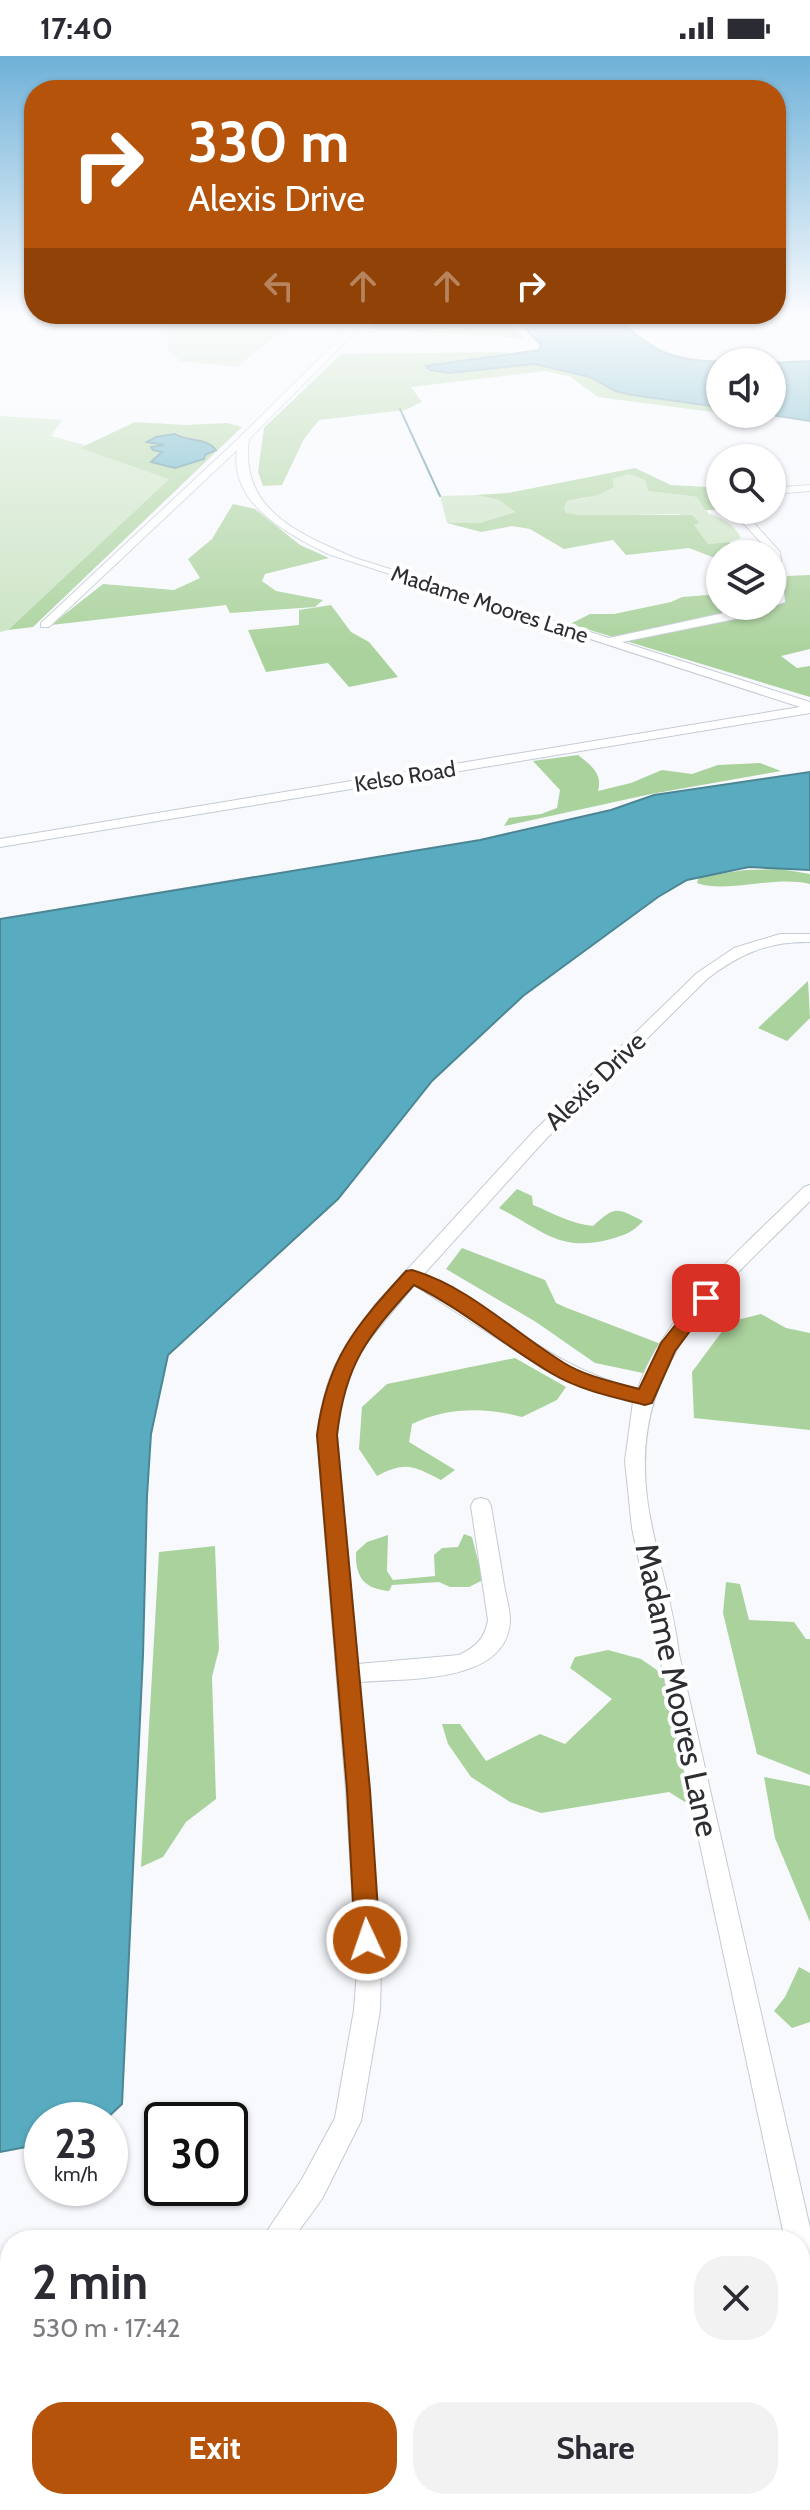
<!DOCTYPE html>
<meta charset="utf-8">
<style>
body{margin:0;font-family:Cabin,sans-serif;background:#f2f2f3;color:#2b2b33;height:100vh;display:flex;flex-direction:column;font-size:30px;white-space:nowrap}
*{box-sizing:border-box;margin:0}
p{font-size:26px;color:#7c7c81}
.icon{flex:none;width:44px;height:44px;fill:none;stroke:currentColor;stroke-width:2;stroke-linecap:round;stroke-linejoin:round}
.map{position:relative;flex:1;overflow:hidden}
.drawer{position:absolute;left:0px;top:2174px;width:810px;height:280px;display:flex;flex-direction:column;background:#fff;border-radius:32px 32px 0 0;box-shadow:0 2px 6px #0004}
.drawer>*{flex:none}
.top-card{position:absolute;left:24px;top:24px;width:762px;height:244px;border-radius:32px;box-shadow:0 2px 6px #0004;background:#b45309;color:#fff;overflow:hidden}
.controls{position:absolute;left:706px;top:292px;display:grid;gap:16px}
.controls a{display:grid;place-items:center;width:80px;height:80px;border-radius:50%;background:#fff;box-shadow:0 2px 6px #0004;font-size:40px}
.speed{position:absolute;left:24px;top:2046px;display:flex;gap:16px;font-size:40px;font-weight:700;text-align:center}
.speed>*{display:grid;place-content:center;width:104px;height:104px;border-radius:50%;background:#fff;box-shadow:0 2px 6px #0004;line-height:1}
.speed small{font-size:20px;font-weight:400}
.speed .limit{border:4px solid #111;border-radius:12px;background:#fff;color:#111}
.pin{position:absolute;display:grid;place-items:center;width:68px;height:68px;color:#fff;margin:-34px;border-radius:16px;box-shadow:0 4px 12px #0006}
.me{position:absolute;width:88px;margin:-44px;rotate:357deg;stroke-linejoin:round;filter:drop-shadow(0 0 6px #0008)}
.turn{display:flex;align-items:center;gap:28px;height:168px;padding:0 32px;font-size:36px}
.turn .icon{width:104px;height:104px;stroke-width:2.5}
.turn b{display:block;font-size:56px;line-height:68px}
.lanes{display:flex;align-items:center;height:76px;padding:0 32px;background:#0003;justify-content:center;gap:40px;direction:ltr}
.lanes .off{opacity:.35}
.round{display:grid;place-items:center;flex:none;width:84px;height:84px;border-radius:32px;background:#f2f2f3}
.head{display:flex;align-items:center;justify-content:space-between;height:136px;padding:0 32px}
h1{font-size:48px;font-weight:700;line-height:60px}
.cta{display:flex;gap:16px;margin-top:auto;padding:16px 32px}
.cta a{flex:1;height:92px;border-radius:32px;background:#b45309;color:#fff;font-size:32px;font-weight:700;line-height:92px;text-align:center}
.cta a+a{background:#f2f2f3;color:#2b2b33}
.status{display:flex;justify-content:space-between;align-items:center;height:56px;padding:0 40px;background:#fff;direction:ltr}
.status svg{height:22px;fill:currentColor}
.map>svg:first-child{display:block}
.green{fill:#c9e3c1}
.forest{fill:#aad29c}
.water{fill:#59acbf;stroke:#4c8695;stroke-width:2}
.lines{fill:none;stroke-linecap:round;stroke-linejoin:round}
.stream{stroke:#4c8695;stroke-width:2}
.minor-casing{stroke:#c4cbd4;stroke-width:2}
.minor{fill:#fff;fill-rule:evenodd}
.route{fill:#b45309;stroke:#753606;stroke-width:2}
.labels{text-anchor:middle;stroke-width:8;stroke-linejoin:round;paint-order:stroke}
.far-street-label{font-size:22px;fill:#2c2e32;stroke:#fff}
.street-label{font-size:26px;fill:#2c2e32;stroke:#fff}
.near-street-label{font-size:32px;fill:#2c2e32;stroke:#fff}
</style>
<div class="status"><b>17:40</b><svg viewBox="0 0 49 12"><path d="M0 12V9h3v3zM5 12V6h3v6zM10 12V3h3v9zM15 12V0h3v12zM26 1h20v11H26zM47 4h2v5h-2z"/></svg></div>
<div class="map">
<svg width="810" height="2454" viewBox="0 0 810 2454">
<rect width="100%" height="100%" fill="#f7f9fd"/>
<path class="green" d="M 175,258 L 303,258 L 237,311 L 180,305 L 168,293 L 167,269 Z
M 0,360 L 62,364 L 51,380 L 85,389 L 81,391 L 170,422 L 8,574 L 0,576 Z
M 629,418 L 645,424 L 648,435 L 697,441 L 709,458 C 723,462 734,468 741,482 L 729,486 L 708,488 L 693,469 L 679,458 L 580,460 L 566,457 L 563,452 L 567,445 L 585,442 L 612,427 L 611,423 Z
M 475,439 L 499,444 L 515,456 L 479,467 L 447,467 L 440,440 Z"/>
<path class="forest" d="M 384,258 L 505,258 L 524,282 L 370,273 Z
M 511,296 L 427,311 L 449,317 L 535,308 L 590,321 L 615,335 L 632,339 L 720,351 L 720,357 L 598,341 L 569,320 L 545,315 L 411,331 L 422,346 L 405,354 L 319,364 L 304,383 L 282,429 L 263,430 L 258,416 L 264,372 L 341,298 Z
M 135,366 L 185,369 L 227,367 L 242,371 L 33,571 L 8,574 L 169,423 L 80,392 Z
M 635,412 L 671,429 L 708,431 L 720,448 L 720,454 L 705,454 L 697,441 L 648,435 L 645,424 L 629,418 L 612,423 L 614,431 L 598,439 L 567,445 L 564,452 L 566,457 L 580,459 L 692,459 L 699,466 L 694,469 L 708,488 L 729,486 L 749,498 L 720,498 L 720,504 L 689,492 L 626,499 L 613,484 L 564,493 L 530,473 L 512,470 L 481,476 L 447,467 L 479,467 L 515,456 L 499,444 L 475,439 L 508,437 Z
M 233,448 L 255,453 L 300,489 L 329,502 L 265,518 L 262,525 L 276,535 L 323,544 L 315,551 L 230,557 L 226,549 L 51,569 L 103,528 L 174,534 L 200,522 L 188,503 L 212,483 Z
M 810,519 L 810,593 L 781,600 L 797,612 L 810,610 L 810,641 L 570,568 L 590,558 L 614,558 L 671,546 L 682,541 L 720,538 L 720,550 L 772,550 L 772,532 L 786,532 L 787,520 Z
M 331,549 L 351,576 L 369,586 L 398,621 L 349,631 L 328,607 L 266,616 L 248,574 L 299,569 L 299,554 Z
M 578,699 C 591,709 603,718 598,735 L 631,727 L 662,714 L 692,718 L 718,709 L 760,707 L 781,715 L 651,738 L 504,770 L 509,762 L 541,758 L 557,752 L 560,734 L 533,705 Z
M 780,813 L 810,818 L 810,828 C 773,819 728,838 697,827 L 699,821 L 745,814 Z
M 808,925 L 810,962 L 787,985 L 758,972 Z
M 517,1133 L 532,1140 L 533,1149 C 553,1157 571,1168 593,1170 C 615,1150 616,1151 643,1165 C 633,1176 625,1179 611,1183 C 559,1197 543,1174 499,1152 Z
M 462,1192 L 545,1224 L 556,1247 L 567,1252 L 661,1288 L 643,1317 L 595,1307 L 536,1266 L 446,1213 Z
M 761,1258 L 786,1272 L 810,1277 L 810,1374 L 694,1362 L 692,1316 L 729,1266 Z
M 515,1302 L 566,1331 L 557,1344 L 522,1361 C 485,1351 447,1351 412,1368 L 409,1386 L 455,1414 L 441,1424 C 413,1410 406,1405 377,1420 L 359,1393 L 362,1351 L 387,1328 Z
M 464,1478 L 472,1481 L 483,1524 L 469,1531 L 450,1531 L 439,1526 L 392,1529 L 389,1535 C 364,1533 355,1521 356,1496 L 367,1486 L 388,1479 L 387,1515 L 393,1524 L 435,1520 L 434,1499 L 442,1492 L 458,1491 Z
M 215,1490 L 219,1593 L 212,1621 L 216,1743 L 186,1766 L 163,1801 L 141,1811 L 159,1496 Z
M 726,1526 L 740,1528 L 749,1564 L 794,1566 L 806,1583 L 810,1583 L 810,1719 L 757,1698 L 723,1557 Z
M 608,1594 L 641,1603 L 664,1619 L 693,1751 L 669,1736 L 541,1757 L 510,1746 L 471,1721 L 448,1688 L 442,1668 L 460,1668 L 486,1705 L 540,1678 L 565,1688 L 612,1643 L 570,1612 L 575,1601 Z
M 764,1721 L 810,1730 L 810,1866 L 775,1782 Z
M 799,1911 L 810,1917 L 810,1966 L 792,1972 L 774,1955 L 785,1941 Z
M 81,2444 L 160,2444 L 165,2454 L 88,2454 Z
M 439,2444 L 729,2444 L 731,2454 L 449,2454 Z"/>
<path class="water" d="M 511,258 L 614,258 C 655,301 677,305 735,306 L 720,306 L 720,351 L 632,339 L 615,335 L 590,321 L 535,308 L 449,317 L 430,314 L 426,310 L 539,294 L 541,289 Z
M 810,305 L 810,365 L 765,358 L 772,358 L 772,307 Z
M 175,378 C 187,386 206,381 216,394 L 205,399 L 204,403 L 175,412 L 151,406 L 162,396 L 153,394 L 151,391 L 164,389 L 147,386 L 156,381 Z
M 810,716 L 810,814 L 749,811 L 687,824 L 658,841 L 523,940 L 432,1025 L 338,1143 L 168,1299 L 151,1378 L 147,1440 L 143,1599 L 122,2048 L 105,2064 L 42,2064 L 42,2088 L 0,2096 L 0,863 L 480,784 L 611,754 L 654,739 Z"/>
<g class="lines">
<path class="stream" d="M 400,353 L 440,440"/>
<defs>
<path id="minor" d="M 364,258 L 373,258 L 249,383 C 239,454 299,478 355,502 L 609,582 L 756,550 L 772,550 L 772,544 L 775,542 L 772,498 L 731,454 L 742,454 L 780,496 L 785,546 L 745,561 L 622,586 L 810,646 L 810,657 L 0,791 L 0,783 L 800,651 L 328,498 C 288,478 229,448 237,394 L 49,571 L 41,571 L 41,567 L 239,382 Z
M 810,429 L 810,435 L 772,438 L 772,432 Z
M 780,878 L 810,878 L 810,886 C 769,885 739,898 707,923 L 545,1084 L 424,1218 C 499,1257 553,1313 638,1333 C 661,1259 750,1185 804,1131 L 810,1129 L 810,1145 C 721,1235 630,1303 647,1442 C 654,1495 673,1545 679,1598 L 810,2172 L 810,2248 L 800,2244 L 800,2184 L 785,2184 L 632,1472 L 625,1405 L 633,1346 L 583,1331 L 551,1317 L 414,1229 L 364,1290 L 347,1320 L 342,1339 L 337,1379 L 358,1608 L 459,1599 C 476,1591 485,1582 488,1564 L 471,1450 L 474,1444 L 481,1442 L 488,1444 L 491,1450 C 495,1476 500,1502 504,1529 C 506,1540 510,1553 510,1565 C 507,1629 404,1622 360,1626 L 381,1914 L 380,1954 L 361,2065 L 322,2143 L 292,2184 L 261,2184 L 302,2123 L 335,2062 L 354,1954 L 357,1914 L 346,1734 L 317,1379 C 325,1319 338,1298 374,1250 L 533,1076 L 697,917 L 734,892 Z
M 10,2322 L 10,2352 L 0,2356 L 0,2326 Z"/>
</defs>
<use href="#minor" class="minor-casing"/>
<use href="#minor" class="minor"/>
</g>
<linearGradient id="sky" x2="0" y2="1"><stop stop-color="#6fb1d8"/><stop offset="0.43" stop-color="#fbfcfe"/><stop offset="1" stop-color="#fbfcfe" stop-opacity="0"/></linearGradient>
<rect width="810" height="601" fill="url(#sky)"/>
<path class="route" d="M 412,1214 C 468,1230 515,1277 564,1307 C 587,1321 614,1326 639,1333 L 661,1287 L 700,1238 L 713,1238 L 715,1242 L 675,1295 L 652,1347 L 645,1349 C 613,1341 579,1334 551,1317 C 504,1289 463,1254 414,1229 C 367,1281 345,1308 337,1379 L 370,1734 L 380,1884 L 376,1893 L 367,1896 L 359,1893 L 355,1884 L 347,1734 L 317,1379 C 327,1303 355,1271 406,1215 Z"/>
<g class="labels">
<g class="far-street-label">
<text transform="translate(490 548) rotate(18)" y="8">Madame Moores Lane</text>
<text transform="translate(405 720) rotate(-9)" y="8">Kelso Road</text>
</g>
<g class="street-label">
<text transform="translate(595 1025) rotate(-44)" y="9">Alexis Drive</text>
</g>
<g class="near-street-label">
<text transform="translate(677 1634) rotate(78)" y="11">Madame Moores Lane</text>
</g>
</g>
</svg>
<div class="controls">
<a><svg class="icon" aria-label="sound" viewBox="0 0 24 24"><path d="M4 9h4l5-4v14l-5-4H4zM17 9q2 3 0 6"/></svg></a>
<a><svg class="icon" aria-label="search" viewBox="0 0 24 24"><circle cx="10" cy="10" r="6"/><path d="M15 15l6 6"/></svg></a>
<a><svg class="icon" aria-label="layers" viewBox="0 0 24 24"><path d="M12 4l9 5-9 5-9-5zM3 14l9 5 9-5"/></svg></a>
</div>
<div class="speed"><div>23<small>km/h</small></div><div class="limit">30</div></div>
<div class="pin" style="left:706px;top:1242px;background:#d93025"><svg class="icon" aria-label="arrive" viewBox="0 0 24 24"><path d="M6 21V4h12l-3 4 3 4H6"/></svg></div>
<svg class="me" style="left:367px;top:1884px" viewBox="-20 -20 40 40"><circle r="17" fill="#b45309" stroke="#fff" stroke-width="3"/><path d="M0-11L8 9 0 5-8 9z" fill="#fff"/></svg>
<div class="top-card">
<div class="turn"><svg class="icon" aria-label="right" viewBox="0 0 24 24"><path d="M7 20v-9h11M14 6l5 5-5 5"/></svg><div><b>330 m</b>Alexis Drive</div></div>
<div class="lanes"><svg class="icon off" aria-label="left" viewBox="0 0 24 24"><path d="M17 20v-9H6M10 6l-5 5 5 5"/></svg><svg class="icon off" aria-label="ahead" viewBox="0 0 24 24"><path d="M12 20V5M6 11l6-6 6 6"/></svg><svg class="icon off" aria-label="ahead" viewBox="0 0 24 24"><path d="M12 20V5M6 11l6-6 6 6"/></svg><svg class="icon" aria-label="right" viewBox="0 0 24 24"><path d="M7 20v-9h11M14 6l5 5-5 5"/></svg></div>
</div>
<section class="drawer">
<div class="head"><div><h1>2 min</h1><p>530 m · 17:42</p></div><a class="round"><svg class="icon" aria-label="close" viewBox="0 0 24 24"><path d="M6 6l12 12M18 6L6 18"/></svg></a></div>
<div class="cta"><a>Exit</a><a>Share</a></div>
</section>
</div>
